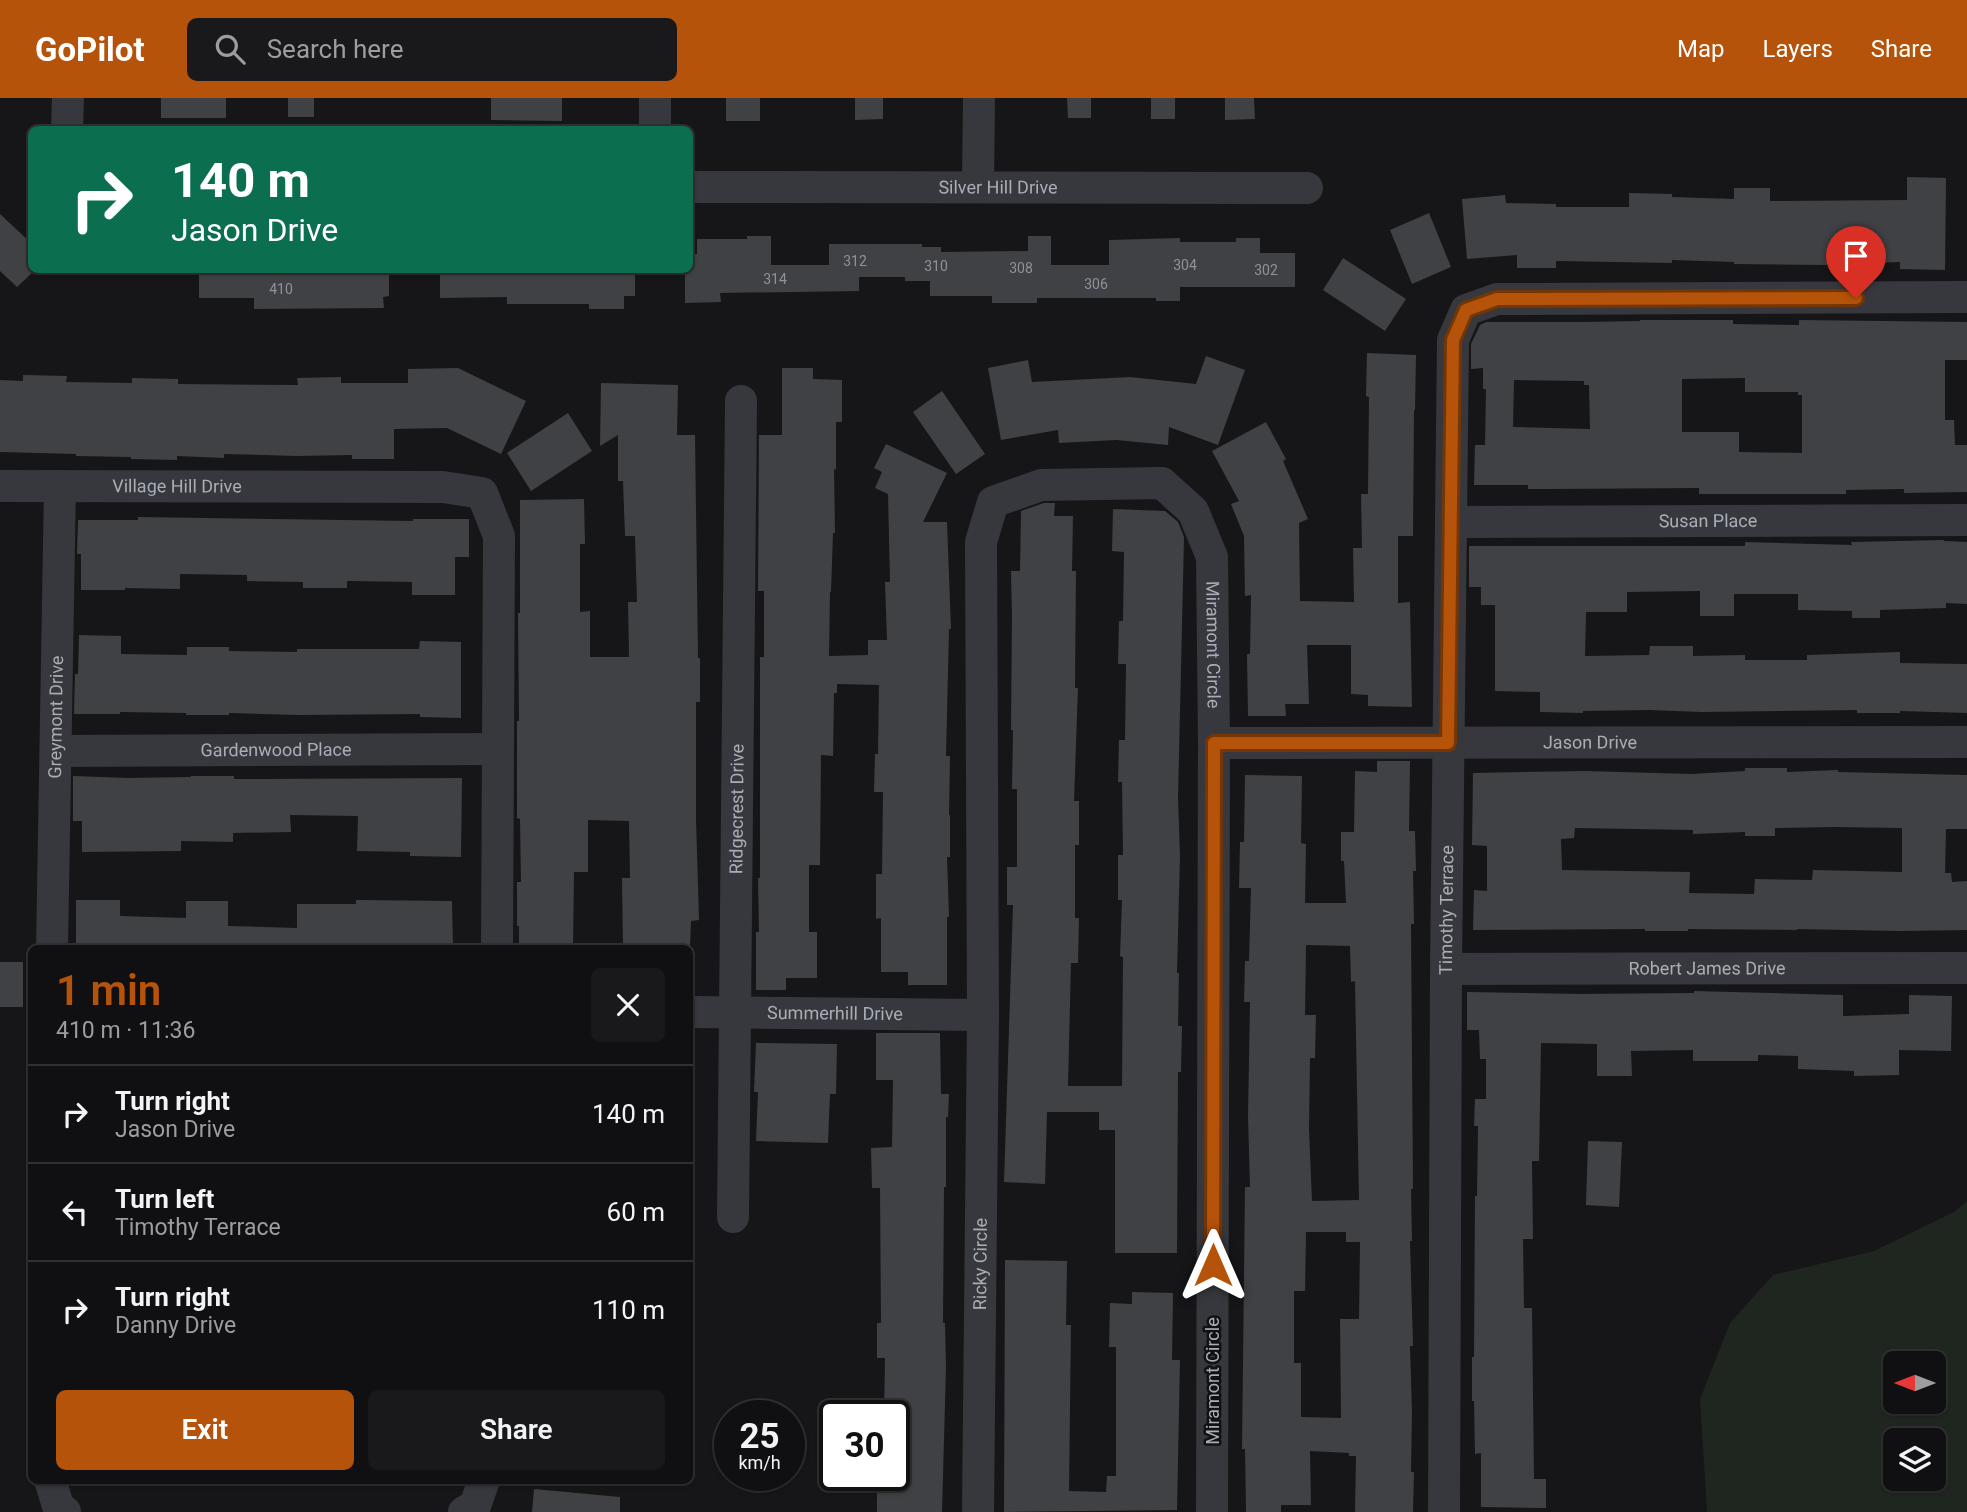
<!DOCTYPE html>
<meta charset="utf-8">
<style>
body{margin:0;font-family:Roboto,sans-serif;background:#19191b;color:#f1f3f6;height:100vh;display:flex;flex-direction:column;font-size:26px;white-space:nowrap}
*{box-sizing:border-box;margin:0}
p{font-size:23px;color:#9c9d9f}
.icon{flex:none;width:38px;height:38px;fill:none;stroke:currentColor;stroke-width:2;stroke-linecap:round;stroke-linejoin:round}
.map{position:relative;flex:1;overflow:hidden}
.details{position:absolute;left:28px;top:847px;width:665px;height:539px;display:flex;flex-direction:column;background:#101012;border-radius:10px;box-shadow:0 2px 5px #0004,0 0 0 2px #303032}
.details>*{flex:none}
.banner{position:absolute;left:28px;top:28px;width:665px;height:147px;border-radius:10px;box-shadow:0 2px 5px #0004,0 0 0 2px #303032;background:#0b6e4f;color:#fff;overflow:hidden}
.needle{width:46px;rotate:270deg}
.buttons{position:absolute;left:1883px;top:1253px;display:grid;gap:14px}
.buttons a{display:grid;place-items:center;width:63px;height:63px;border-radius:10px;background:#101012;box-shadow:0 2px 5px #0004,0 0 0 2px #303032;font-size:35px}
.speed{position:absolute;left:714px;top:1302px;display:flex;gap:14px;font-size:35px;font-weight:700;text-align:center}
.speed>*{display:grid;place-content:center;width:91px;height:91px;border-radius:50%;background:#101012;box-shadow:0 2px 5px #0004,0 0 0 2px #303032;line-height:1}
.speed small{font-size:18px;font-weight:400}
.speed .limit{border:4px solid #111;border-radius:10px;background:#fff;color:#111}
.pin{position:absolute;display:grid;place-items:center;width:60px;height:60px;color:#fff;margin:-72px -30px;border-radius:50% 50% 50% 0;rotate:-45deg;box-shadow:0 0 7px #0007}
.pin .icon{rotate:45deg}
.me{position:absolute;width:77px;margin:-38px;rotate:0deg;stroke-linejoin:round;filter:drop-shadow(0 0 5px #0008)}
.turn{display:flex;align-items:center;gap:24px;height:147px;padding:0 28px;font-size:32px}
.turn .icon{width:91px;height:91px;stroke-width:2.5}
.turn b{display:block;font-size:49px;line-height:60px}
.round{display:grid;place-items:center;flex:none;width:74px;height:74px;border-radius:10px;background:#19191b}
.head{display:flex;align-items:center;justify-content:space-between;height:119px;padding:0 28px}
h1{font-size:42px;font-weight:600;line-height:52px;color:#b45309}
.action{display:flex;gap:14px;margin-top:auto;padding:14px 28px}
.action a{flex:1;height:80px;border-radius:10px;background:#b45309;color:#fff;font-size:28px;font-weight:600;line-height:80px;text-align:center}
.action a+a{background:#19191b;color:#f1f3f6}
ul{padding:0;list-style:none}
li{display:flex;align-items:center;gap:21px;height:98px;padding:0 28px;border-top:2px solid #303032}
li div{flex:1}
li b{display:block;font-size:26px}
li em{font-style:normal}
header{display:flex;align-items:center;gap:42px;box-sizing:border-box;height:98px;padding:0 35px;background:#b45309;color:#fff}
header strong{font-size:33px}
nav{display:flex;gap:38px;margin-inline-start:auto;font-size:24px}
.search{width:490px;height:63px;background:#19191b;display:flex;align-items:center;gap:18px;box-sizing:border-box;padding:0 24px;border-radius:10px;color:#9c9d9f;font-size:26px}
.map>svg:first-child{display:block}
.green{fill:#1e261f;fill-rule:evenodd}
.building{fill:#404145;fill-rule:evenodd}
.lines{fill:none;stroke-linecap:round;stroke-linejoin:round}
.minor{stroke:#37383d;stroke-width:32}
.route-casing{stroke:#753606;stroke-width:18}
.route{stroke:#b45309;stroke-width:12}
.labels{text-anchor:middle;stroke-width:5;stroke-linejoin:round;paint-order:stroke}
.number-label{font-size:14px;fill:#8e929b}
.street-label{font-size:18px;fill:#a8adb8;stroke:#111113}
</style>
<header>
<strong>GoPilot</strong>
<div class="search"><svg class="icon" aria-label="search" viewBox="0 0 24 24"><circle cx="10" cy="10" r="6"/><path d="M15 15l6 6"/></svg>Search here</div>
<nav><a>Map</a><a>Layers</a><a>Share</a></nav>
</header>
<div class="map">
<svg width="1967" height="1414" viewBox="0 0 1967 1414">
<rect width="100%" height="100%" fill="#161618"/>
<path class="green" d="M 1967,1103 L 1967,1414 L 1707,1414 L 1700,1301 L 1730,1225 L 1773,1177 L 1874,1153 L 1954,1114 ZM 1895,1265 L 1934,1265 L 1934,1304 L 1895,1304 ZM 1895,1342 L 1934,1342 L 1934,1381 L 1895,1381 Z"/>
<path class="building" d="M 161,0 L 226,0 L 226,20 L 161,20 Z
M 288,0 L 314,0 L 314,19 L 288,19 Z
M 491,0 L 562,0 L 562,23 L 491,22 Z
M 726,0 L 760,0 L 760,23 L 726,23 Z
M 855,0 L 883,0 L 883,21 L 855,22 Z
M 1067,0 L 1091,0 L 1091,20 L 1068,20 Z
M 1151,0 L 1175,0 L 1175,21 L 1151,21 Z
M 1225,0 L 1254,0 L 1255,21 L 1225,22 Z
M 1907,79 L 1946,80 L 1945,172 L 1900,171 L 1900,164 L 1825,167 L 1734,166 L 1734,164 L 1672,162 L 1672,165 L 1556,163 L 1556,170 L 1517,170 L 1517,157 L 1467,161 L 1462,101 L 1505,97 L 1506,105 L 1556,106 L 1556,109 L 1629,109 L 1629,95 L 1672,96 L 1672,99 L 1734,101 L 1734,90 L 1770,90 L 1770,103 L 1907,102 Z
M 1429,115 L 1451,169 L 1412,186 L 1390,132 Z
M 0,116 L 32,146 L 32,175 L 17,189 L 0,173 Z
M 747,138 L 771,138 L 771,167 L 829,167 L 829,146 L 922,146 L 922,149 L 941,149 L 941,154 L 1028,153 L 1028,138 L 1051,138 L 1051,167 L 1109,167 L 1109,142 L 1180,140 L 1180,144 L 1236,144 L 1236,140 L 1260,140 L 1260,155 L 1295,155 L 1295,189 L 1180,189 L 1180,203 L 1156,203 L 1156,200 L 1037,200 L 1037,205 L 992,205 L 992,198 L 930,198 L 930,183 L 905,183 L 905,179 L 859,179 L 859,193 L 720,195 L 721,204 L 685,205 L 685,172 L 690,172 L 690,156 L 697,156 L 697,141 L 747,141 Z
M 1343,160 L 1406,201 L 1385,233 L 1323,192 Z
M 199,172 L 389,172 L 389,198 L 383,199 L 384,210 L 254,211 L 254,200 L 199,200 Z
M 440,172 L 635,172 L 635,198 L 624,198 L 624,211 L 589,211 L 589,206 L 507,206 L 507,199 L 440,200 Z
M 1640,222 L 1733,222 L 1733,226 L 1799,227 L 1799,222 L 1967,224 L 1967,262 L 1945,262 L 1945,322 L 1954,322 L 1955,347 L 1967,347 L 1967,394 L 1904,395 L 1904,391 L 1846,392 L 1846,396 L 1699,396 L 1699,390 L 1550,391 L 1528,391 L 1528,387 L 1474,387 L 1475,347 L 1485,347 L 1486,291 L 1483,291 L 1483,270 L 1471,271 L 1471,246 L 1480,227 L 1486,224 L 1584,224 L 1640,223 ZM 1745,280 L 1745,294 L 1798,294 L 1798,297 L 1802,297 L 1802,355 L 1739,354 L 1739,334 L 1682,334 L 1682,281 ZM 1514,282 L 1584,283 L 1584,287 L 1589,287 L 1590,331 L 1513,329 Z
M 1367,255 L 1416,257 L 1415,312 L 1414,312 L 1413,438 L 1398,438 L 1398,505 L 1410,504 L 1412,609 L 1368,608 L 1368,597 L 1351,596 L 1351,547 L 1307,547 L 1309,606 L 1285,606 L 1286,618 L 1248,618 L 1247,556 L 1250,556 L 1251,497 L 1245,498 L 1244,438 L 1231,406 L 1239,403 L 1212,353 L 1266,324 L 1286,361 L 1283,363 L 1308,421 L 1299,425 L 1300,503 L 1354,504 L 1353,450 L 1362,450 L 1361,396 L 1368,396 L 1369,299 L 1366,298 Z
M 1206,258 L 1245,272 L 1218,347 L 1169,329 L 1168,347 L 1116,342 L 1059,345 L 1058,332 L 1001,342 L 988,270 L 1028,262 L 1032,284 L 1130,279 L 1196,286 Z
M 458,270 L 526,303 L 501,356 L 447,330 L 394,331 L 394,361 L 352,361 L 352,357 L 298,358 L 224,356 L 224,360 L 177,358 L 177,362 L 131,361 L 131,359 L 76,358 L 76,356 L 0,354 L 0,282 L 23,283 L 23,277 L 67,278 L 66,284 L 132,285 L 132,280 L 178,281 L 178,286 L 298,287 L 297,280 L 341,279 L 341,285 L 408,285 L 408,271 Z
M 782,270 L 813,270 L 813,281 L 842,282 L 842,324 L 836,324 L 836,372 L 834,371 L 835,435 L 833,435 L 831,494 L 830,494 L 829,558 L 868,557 L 868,542 L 887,542 L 885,484 L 890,484 L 888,396 L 875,390 L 882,374 L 874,370 L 886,346 L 947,375 L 923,424 L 947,424 L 951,531 L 949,531 L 946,658 L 950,658 L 949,717 L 950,717 L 950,759 L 947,759 L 949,819 L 947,819 L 947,887 L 908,887 L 908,874 L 881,874 L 881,820 L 876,821 L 876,776 L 882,776 L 883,694 L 874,694 L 875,656 L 878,656 L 879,587 L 837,586 L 837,595 L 834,595 L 833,658 L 821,657 L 820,767 L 809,767 L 809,834 L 817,834 L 817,880 L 786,880 L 786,892 L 756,892 L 756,834 L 759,834 L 758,780 L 760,780 L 760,559 L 764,559 L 764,493 L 758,493 L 759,337 L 782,337 Z
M 601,285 L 678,287 L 677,337 L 695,337 L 698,560 L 700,560 L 700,604 L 696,604 L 696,721 L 699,822 L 691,823 L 690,850 L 623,850 L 622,780 L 630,780 L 629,723 L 588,722 L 588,774 L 574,774 L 573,850 L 519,850 L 519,828 L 517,828 L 517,784 L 521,784 L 520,721 L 517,720 L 517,623 L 519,623 L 518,515 L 520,515 L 520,402 L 584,401 L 585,446 L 580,446 L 580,514 L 590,513 L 590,559 L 629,559 L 628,504 L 637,504 L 635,438 L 625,438 L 623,383 L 618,383 L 618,337 L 600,348 Z
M 942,293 L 985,356 L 956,376 L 913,314 Z
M 568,315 L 592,353 L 531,393 L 507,355 Z
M 1044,405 L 1055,405 L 1054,418 L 1073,418 L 1072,473 L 1076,473 L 1075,590 L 1078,590 L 1074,703 L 1079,703 L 1079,747 L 1075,747 L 1075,820 L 1079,820 L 1078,865 L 1071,865 L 1068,988 L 1122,988 L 1123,859 L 1120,858 L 1122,802 L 1118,802 L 1118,757 L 1123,757 L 1122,684 L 1118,684 L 1119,642 L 1125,642 L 1126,566 L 1118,566 L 1119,523 L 1123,523 L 1124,454 L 1112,453 L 1113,411 L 1165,413 L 1178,424 L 1184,439 L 1178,700 L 1180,758 L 1177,875 L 1179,875 L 1178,928 L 1182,928 L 1181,974 L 1178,974 L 1177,1155 L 1115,1155 L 1115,1032 L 1099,1032 L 1099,1014 L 1047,1014 L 1045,1086 L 1004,1084 L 1013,807 L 1007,807 L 1007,769 L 1017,769 L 1017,691 L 1012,691 L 1013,632 L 1011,632 L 1012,517 L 1011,473 L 1020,473 L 1021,413 Z
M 138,419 L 413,423 L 413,421 L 469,421 L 469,459 L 455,459 L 455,497 L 412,497 L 412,484 L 347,483 L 347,490 L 303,490 L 303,484 L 247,483 L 247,477 L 180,476 L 180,491 L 125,490 L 125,492 L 81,492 L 81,456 L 77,456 L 78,422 L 138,422 Z
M 1944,442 L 1944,443 L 1967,444 L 1967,506 L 1946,505 L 1946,510 L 1880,512 L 1880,520 L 1852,520 L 1852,513 L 1798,512 L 1798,496 L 1734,496 L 1734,518 L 1700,518 L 1700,493 L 1627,494 L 1627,514 L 1586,514 L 1585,558 L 1649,557 L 1650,548 L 1693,548 L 1693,558 L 1745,557 L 1745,562 L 1807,562 L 1807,557 L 1900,554 L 1900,565 L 1967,566 L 1967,615 L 1900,613 L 1900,615 L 1857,615 L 1857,612 L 1702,614 L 1649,612 L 1583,613 L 1583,615 L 1540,614 L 1540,594 L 1495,593 L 1495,507 L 1481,507 L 1481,489 L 1469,489 L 1469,448 L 1745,448 L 1745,444 L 1852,447 L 1851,444 Z
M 79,537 L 121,538 L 121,556 L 187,557 L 187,549 L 229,549 L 229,553 L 297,554 L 297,551 L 419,551 L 420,543 L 461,544 L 461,620 L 420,619 L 420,616 L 298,617 L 229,615 L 229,617 L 186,617 L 186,615 L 120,614 L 120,616 L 74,616 L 75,576 L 78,576 Z
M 1377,663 L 1410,663 L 1409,733 L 1415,733 L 1416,773 L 1413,773 L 1414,826 L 1411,826 L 1413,1091 L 1411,1091 L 1412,1143 L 1410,1143 L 1413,1248 L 1410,1248 L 1412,1315 L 1411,1374 L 1414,1374 L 1413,1414 L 1355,1414 L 1356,1358 L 1349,1358 L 1349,1355 L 1310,1353 L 1311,1407 L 1281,1407 L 1281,1414 L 1246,1414 L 1245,1351 L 1242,1351 L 1245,1089 L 1250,1089 L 1248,1018 L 1250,904 L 1244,904 L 1245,863 L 1249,863 L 1251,790 L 1239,790 L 1240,744 L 1244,744 L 1245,677 L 1302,678 L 1301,745 L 1306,746 L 1305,805 L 1346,805 L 1344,763 L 1341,763 L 1341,734 L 1354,734 L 1355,673 L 1377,674 ZM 1306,847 L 1350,848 L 1351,884 L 1355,883 L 1359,1102 L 1312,1103 L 1309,1031 L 1310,960 L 1315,960 L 1316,917 L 1305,917 ZM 1306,1134 L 1346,1134 L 1346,1144 L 1360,1144 L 1359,1221 L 1340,1221 L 1341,1320 L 1301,1319 L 1301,1265 L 1294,1265 L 1294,1193 L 1305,1193 Z
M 1745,670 L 1787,670 L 1787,674 L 1838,672 L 1838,674 L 1967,677 L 1967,731 L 1946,731 L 1945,775 L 1951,775 L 1952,784 L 1967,783 L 1967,832 L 1899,833 L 1797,831 L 1797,832 L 1688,831 L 1688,833 L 1645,833 L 1645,831 L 1473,832 L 1474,792 L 1487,793 L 1487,748 L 1472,747 L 1473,675 L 1585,673 L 1691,676 L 1745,673 ZM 1834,729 L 1902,730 L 1902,774 L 1813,772 L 1812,782 L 1755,781 L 1754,796 L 1689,795 L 1690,774 L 1562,772 L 1561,741 L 1574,740 L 1575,730 L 1693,732 L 1693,736 L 1745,734 L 1745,738 L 1775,738 L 1775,730 Z
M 73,678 L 128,680 L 191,679 L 191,678 L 234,678 L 234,681 L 462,680 L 461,759 L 410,758 L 410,754 L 357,753 L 358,718 L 290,717 L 291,734 L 233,735 L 233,744 L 181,743 L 181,753 L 82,754 L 82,723 L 73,723 Z
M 76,802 L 120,802 L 120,818 L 186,820 L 186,803 L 228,803 L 228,828 L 297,830 L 297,806 L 356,806 L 356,802 L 452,803 L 453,850 L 76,850 Z
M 0,864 L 23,864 L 23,909 L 0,909 Z
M 1694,893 L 1843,897 L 1843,918 L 1909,916 L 1909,897 L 1952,898 L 1951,953 L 1899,952 L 1899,977 L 1854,978 L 1854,973 L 1798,971 L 1798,958 L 1758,957 L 1758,963 L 1693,963 L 1693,952 L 1631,953 L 1632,978 L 1597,978 L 1597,946 L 1541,945 L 1539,1063 L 1532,1063 L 1533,1141 L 1523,1141 L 1524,1210 L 1532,1210 L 1534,1381 L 1546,1381 L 1546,1410 L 1481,1409 L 1481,1355 L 1475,1356 L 1474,1303 L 1472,1303 L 1472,1259 L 1474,1259 L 1475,1098 L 1477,1098 L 1478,1028 L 1474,1028 L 1475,1001 L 1486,1001 L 1486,961 L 1480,961 L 1479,932 L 1467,932 L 1467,894 L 1580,896 L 1694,895 Z
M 876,935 L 940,935 L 941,996 L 949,996 L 948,1019 L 946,1019 L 946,1089 L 944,1089 L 943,1225 L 945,1225 L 946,1269 L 942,1414 L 877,1414 L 877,1377 L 894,1377 L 894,1318 L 884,1318 L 885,1260 L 877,1260 L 877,1225 L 881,1225 L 880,1090 L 872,1090 L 871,1050 L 892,1049 L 893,982 L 876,982 Z
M 756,945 L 837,946 L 836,996 L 830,996 L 828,1045 L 756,1043 L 758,994 L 754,994 Z
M 1588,1043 L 1622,1044 L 1619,1109 L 1586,1107 Z
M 1005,1162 L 1067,1163 L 1066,1227 L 1071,1227 L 1069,1393 L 1106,1394 L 1107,1378 L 1116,1378 L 1116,1249 L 1109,1249 L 1110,1205 L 1132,1206 L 1132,1194 L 1173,1195 L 1172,1262 L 1180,1262 L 1177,1412 L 1004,1414 Z
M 534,1391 L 620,1399 L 620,1414 L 532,1414 Z"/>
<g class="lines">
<g class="minor">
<path d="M 655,0 L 655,32"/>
<path d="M 67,32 L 68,0"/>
<path id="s1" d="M 690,89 L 1307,90"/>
<path d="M 978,89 L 979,0"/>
<path id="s2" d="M 0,388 L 443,389 L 482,395 L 499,438 L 497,850"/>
<path id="s3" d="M 1451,424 L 1967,422"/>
<path id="s4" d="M 1214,645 L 1967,644"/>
<path id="s5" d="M 56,653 L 498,651"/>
<path id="s6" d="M 52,850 L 60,388"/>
<path id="s7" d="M 1446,871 L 1967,870"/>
<path id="s8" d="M 690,914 L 983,917"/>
<path id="s9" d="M 733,1119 L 741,303"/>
<path d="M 50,1382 L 58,1408 L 65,1414"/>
<path d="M 464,1414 L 475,1408 L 484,1382"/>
<path id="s10" d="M 978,1414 L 983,917 L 981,444 L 993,404 L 1041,387 L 1162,385 L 1193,413 L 1212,459 L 1214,645 L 1212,1414"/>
<path id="s11" d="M 1444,1414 L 1446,871 L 1453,242 L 1466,212 L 1497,201 L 1967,199"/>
</g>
</g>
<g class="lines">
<defs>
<path id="route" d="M 1213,1167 L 1214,645 L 1448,645 L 1453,242 L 1466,212 L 1497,201 L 1856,200"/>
</defs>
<use href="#route" class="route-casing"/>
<use href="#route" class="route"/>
</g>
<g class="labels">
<g class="number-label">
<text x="855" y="168">312</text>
<text x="1185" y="172">304</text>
<text x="936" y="173">310</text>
<text x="1021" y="175">308</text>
<text x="1266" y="177">302</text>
<text x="775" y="186">314</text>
<text x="1096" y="191">306</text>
<text x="281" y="196">410</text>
</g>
<g class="street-label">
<text dy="6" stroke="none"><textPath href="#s1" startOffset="308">Silver Hill Drive</textPath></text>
<text dy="6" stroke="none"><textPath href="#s2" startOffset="177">Village Hill Drive</textPath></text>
<text dy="6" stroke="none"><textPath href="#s3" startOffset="257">Susan Place</textPath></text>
<text dy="6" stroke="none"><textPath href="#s10" startOffset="1363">Miramont Circle</textPath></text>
<text dy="6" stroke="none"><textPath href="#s6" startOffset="231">Greymont Drive</textPath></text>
<text dy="6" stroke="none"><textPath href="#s4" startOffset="376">Jason Drive</textPath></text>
<text dy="6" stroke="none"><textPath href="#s5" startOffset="220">Gardenwood Place</textPath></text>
<text dy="6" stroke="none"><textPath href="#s9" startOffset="408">Ridgecrest Drive</textPath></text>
<text dy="6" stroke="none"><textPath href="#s11" startOffset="602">Timothy Terrace</textPath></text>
<text dy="6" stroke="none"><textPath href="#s7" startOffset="261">Robert James Drive</textPath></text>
<text dy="6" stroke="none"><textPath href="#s8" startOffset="145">Summerhill Drive</textPath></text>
<text dy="6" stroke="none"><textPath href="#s10" startOffset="248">Ricky Circle</textPath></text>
<text transform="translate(1213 1283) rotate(-90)" y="6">Miramont Circle</text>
</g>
</g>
</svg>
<div class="buttons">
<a><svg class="needle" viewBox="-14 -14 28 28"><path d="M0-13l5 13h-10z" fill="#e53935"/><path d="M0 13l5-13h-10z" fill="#9c9d9f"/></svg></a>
<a><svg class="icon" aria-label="layers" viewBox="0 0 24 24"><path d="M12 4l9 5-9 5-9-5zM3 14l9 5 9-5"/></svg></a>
</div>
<div class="speed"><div>25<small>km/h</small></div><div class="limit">30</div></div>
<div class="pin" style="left:1856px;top:200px;background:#d93025"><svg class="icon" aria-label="arrive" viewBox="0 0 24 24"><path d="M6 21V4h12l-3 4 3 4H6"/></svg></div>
<svg class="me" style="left:1213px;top:1167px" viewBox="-20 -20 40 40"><path d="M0-17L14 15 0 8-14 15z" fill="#b45309" stroke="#fff" stroke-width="4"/></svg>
<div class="banner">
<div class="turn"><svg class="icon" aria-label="right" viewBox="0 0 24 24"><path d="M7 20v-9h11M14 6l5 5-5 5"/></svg><div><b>140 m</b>Jason Drive</div></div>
</div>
<section class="details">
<div class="head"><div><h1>1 min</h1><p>410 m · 11:36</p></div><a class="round"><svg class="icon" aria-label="close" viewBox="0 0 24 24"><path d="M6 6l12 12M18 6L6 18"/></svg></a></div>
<ul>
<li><svg class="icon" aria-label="right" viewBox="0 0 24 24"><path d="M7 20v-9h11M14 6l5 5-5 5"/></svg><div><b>Turn right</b><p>Jason Drive</p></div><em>140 m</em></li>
<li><svg class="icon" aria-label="left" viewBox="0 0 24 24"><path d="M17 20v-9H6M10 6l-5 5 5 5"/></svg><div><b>Turn left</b><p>Timothy Terrace</p></div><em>60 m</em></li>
<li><svg class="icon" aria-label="right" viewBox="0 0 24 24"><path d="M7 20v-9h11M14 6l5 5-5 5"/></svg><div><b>Turn right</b><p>Danny Drive</p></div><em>110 m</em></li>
</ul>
<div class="action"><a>Exit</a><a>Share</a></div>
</section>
</div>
